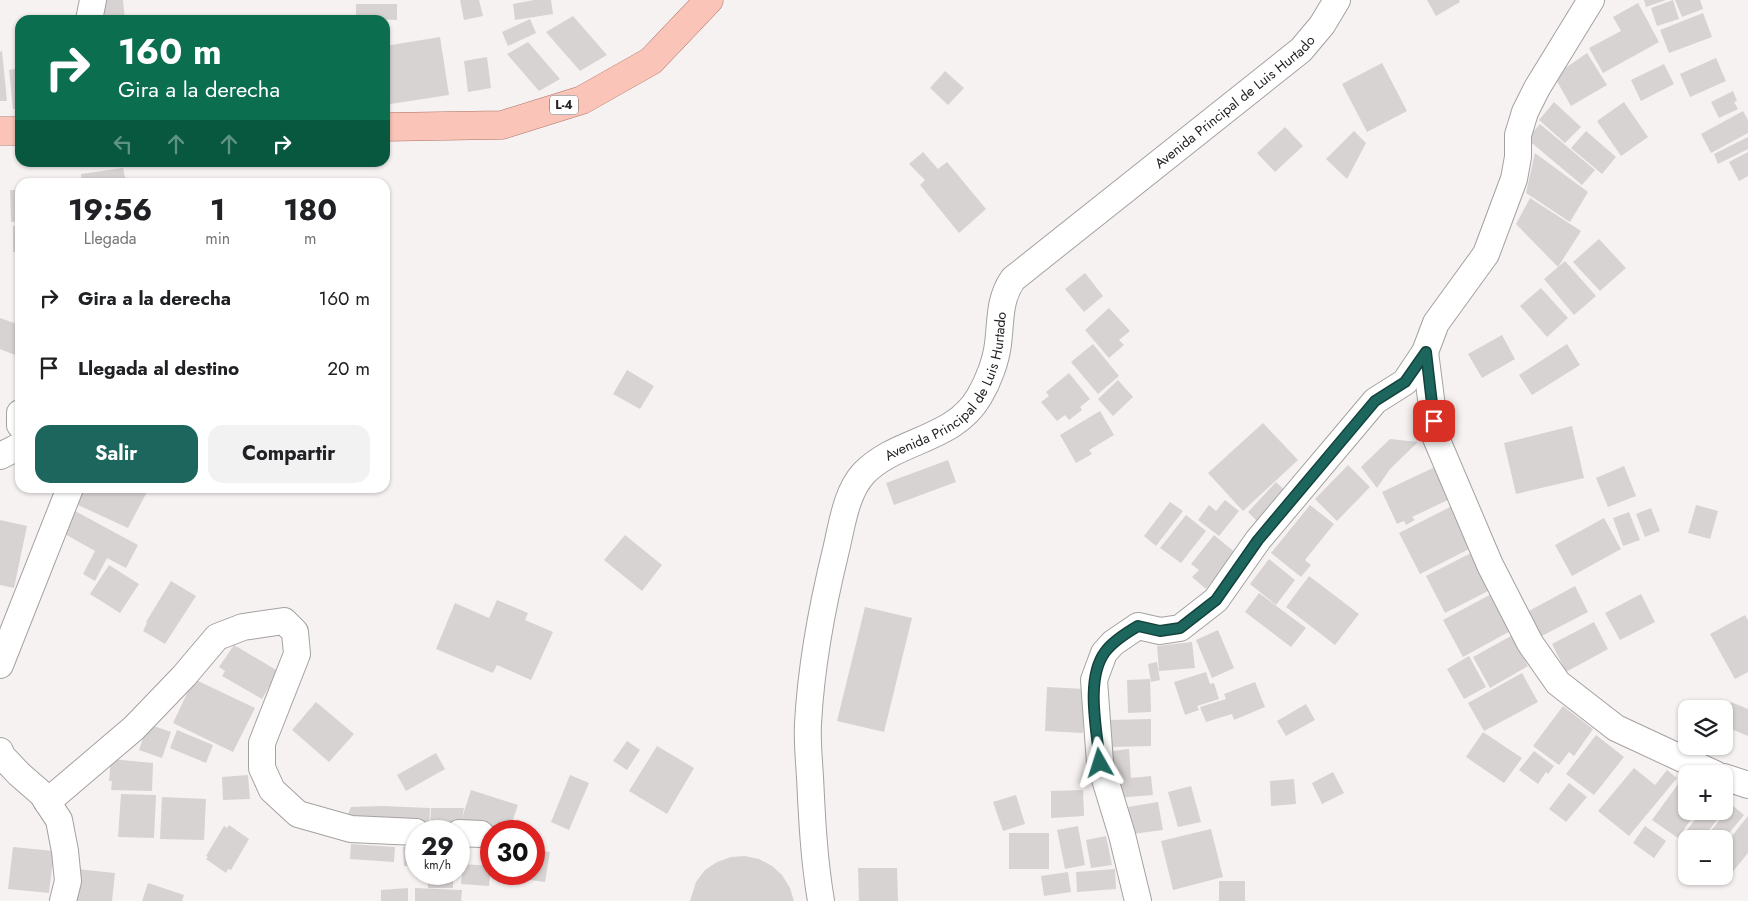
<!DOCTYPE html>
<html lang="es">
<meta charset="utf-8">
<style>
body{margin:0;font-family:Jost,sans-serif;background:#f2f2f2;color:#202124;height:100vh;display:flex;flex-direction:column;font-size:19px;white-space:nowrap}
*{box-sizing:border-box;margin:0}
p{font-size:16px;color:#757577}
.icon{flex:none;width:28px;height:28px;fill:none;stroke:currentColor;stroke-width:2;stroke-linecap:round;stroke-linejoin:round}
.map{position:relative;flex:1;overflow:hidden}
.panel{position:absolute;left:15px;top:178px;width:375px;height:315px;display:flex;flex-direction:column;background:#fff;border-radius:15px;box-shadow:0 1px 4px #0004}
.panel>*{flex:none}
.top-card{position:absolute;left:15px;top:15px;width:375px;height:152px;border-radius:15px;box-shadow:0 1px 4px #0004;background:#0b6e4f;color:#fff;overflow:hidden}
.buttons{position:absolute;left:1678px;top:700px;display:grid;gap:10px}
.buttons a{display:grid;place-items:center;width:55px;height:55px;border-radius:10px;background:#fff;box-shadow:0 1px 4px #0004;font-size:25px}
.speed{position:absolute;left:405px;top:820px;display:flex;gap:10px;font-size:25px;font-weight:700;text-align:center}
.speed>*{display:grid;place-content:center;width:65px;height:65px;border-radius:50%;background:#fff;box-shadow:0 1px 4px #0004;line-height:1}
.speed small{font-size:12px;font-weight:400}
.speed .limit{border:8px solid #d22;background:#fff;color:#111}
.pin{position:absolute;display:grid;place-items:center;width:42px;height:42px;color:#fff;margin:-21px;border-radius:10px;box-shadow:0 2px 8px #0006}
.me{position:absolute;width:55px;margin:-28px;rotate:354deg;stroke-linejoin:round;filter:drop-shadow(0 0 4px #0008)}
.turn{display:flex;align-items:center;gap:18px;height:105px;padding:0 20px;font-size:22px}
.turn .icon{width:65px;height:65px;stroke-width:2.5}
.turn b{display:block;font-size:35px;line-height:42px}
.lanes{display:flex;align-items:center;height:48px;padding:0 20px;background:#0003;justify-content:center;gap:25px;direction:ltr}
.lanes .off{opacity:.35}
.eta{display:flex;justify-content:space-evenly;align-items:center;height:85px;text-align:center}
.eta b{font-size:30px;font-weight:700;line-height:35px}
.cta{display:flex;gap:10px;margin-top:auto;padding:10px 20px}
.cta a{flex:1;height:58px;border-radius:15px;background:#1d665d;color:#fff;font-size:20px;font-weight:700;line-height:58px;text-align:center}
.cta a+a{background:#f2f2f2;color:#202124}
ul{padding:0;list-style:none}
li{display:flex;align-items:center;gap:15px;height:70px;padding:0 20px}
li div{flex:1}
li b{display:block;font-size:19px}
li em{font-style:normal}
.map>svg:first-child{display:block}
.building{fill:#d7d3d2}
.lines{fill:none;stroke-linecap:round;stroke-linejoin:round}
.minor-casing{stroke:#a5a1a0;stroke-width:28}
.major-casing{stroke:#ad7265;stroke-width:29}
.minor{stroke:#fff;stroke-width:26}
.major{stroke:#fac4b8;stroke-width:28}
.route-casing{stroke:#13423c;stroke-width:12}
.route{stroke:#1d665d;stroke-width:9}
.labels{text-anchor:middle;stroke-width:4;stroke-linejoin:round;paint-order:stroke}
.shield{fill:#fff;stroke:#656464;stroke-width:1}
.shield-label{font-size:12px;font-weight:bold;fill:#232121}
.street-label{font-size:14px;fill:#232121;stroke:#fff}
</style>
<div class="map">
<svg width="1748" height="901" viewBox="0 0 1748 901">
<rect width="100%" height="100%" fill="#f6f2f1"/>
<path class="building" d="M 99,0 L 123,0 L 125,19 L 101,20 Z
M 460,0 L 479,0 L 483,16 L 464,20 Z
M 534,0 L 551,0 L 553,14 L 515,20 L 513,4 Z
M 1427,0 L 1459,0 L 1460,2 L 1436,16 Z
M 1644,0 L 1666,0 L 1646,7 Z
M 1673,0 L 1679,19 L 1657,26 L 1651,8 Z
M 1675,0 L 1700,0 L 1703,9 L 1682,17 Z
M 1638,3 L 1659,42 L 1603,73 L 1589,48 L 1621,31 L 1613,17 Z
M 356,4 L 397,4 L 397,20 L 356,18 Z
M 1703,13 L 1712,37 L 1669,53 L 1660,30 Z
M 573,16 L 607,55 L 580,71 L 546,32 Z
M 530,19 L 536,33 L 508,46 L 502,32 Z
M 440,37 L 449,95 L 390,104 L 385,72 L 385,46 Z
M 528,42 L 560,79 L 539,91 L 507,54 Z
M 2,51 L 7,101 L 0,101 L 0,52 Z
M 1587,53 L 1607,85 L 1571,106 L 1554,76 Z
M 487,57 L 491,88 L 468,92 L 464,61 Z
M 1716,58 L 1726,81 L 1690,97 L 1680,74 Z
M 1382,63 L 1407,111 L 1367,132 L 1342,84 Z
M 1664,64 L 1674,84 L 1641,101 L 1631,80 Z
M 20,68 L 20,109 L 13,109 L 9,70 Z
M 945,71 L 964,88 L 948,105 L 930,88 Z
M 1733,91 L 1737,101 L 1734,102 L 1738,109 L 1719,118 L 1711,102 Z
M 1554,102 L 1581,127 L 1565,143 L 1539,120 Z
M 1624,102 L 1648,137 L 1621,156 L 1597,121 Z
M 1743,111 L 1748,120 L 1748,133 L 1711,153 L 1701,134 Z
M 1540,124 L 1595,170 L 1582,185 L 1527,139 Z
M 1285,127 L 1303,146 L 1275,172 L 1257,153 Z
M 1354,131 L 1366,143 L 1347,179 L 1326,159 Z
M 1586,131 L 1616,157 L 1602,174 L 1571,148 Z
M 1748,137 L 1748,149 L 1718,164 L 1714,154 Z
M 923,152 L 938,169 L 947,162 L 986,209 L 959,233 L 920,185 L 925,180 L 909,164 Z
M 1748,152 L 1748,176 L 1739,181 L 1729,162 Z
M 1535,153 L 1588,192 L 1570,222 L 1526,193 Z
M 123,168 L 126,182 L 82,182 L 81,174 Z
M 10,190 L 20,190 L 20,221 L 11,222 Z
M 1530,198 L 1581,231 L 1558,267 L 1516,224 Z
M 20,225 L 20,252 L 13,252 L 13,226 Z
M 1599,239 L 1626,268 L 1600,291 L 1573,262 Z
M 1565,261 L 1596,296 L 1574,315 L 1544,279 Z
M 1085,273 L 1103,296 L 1084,312 L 1065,289 Z
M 1541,288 L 1568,318 L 1547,337 L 1520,306 Z
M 1109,308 L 1130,331 L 1119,340 L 1124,345 L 1109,358 L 1085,330 Z
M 0,318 L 20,325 L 20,357 L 0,349 Z
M 1502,335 L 1515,359 L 1482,378 L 1468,354 Z
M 1093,344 L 1119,376 L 1098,394 L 1071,362 Z
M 1567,344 L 1580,365 L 1532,395 L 1519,375 Z
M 627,370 L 654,386 L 640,409 L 613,394 Z
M 1069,373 L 1090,399 L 1080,407 L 1082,410 L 1069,420 L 1065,415 L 1057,421 L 1041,402 L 1049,396 L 1046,392 Z
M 1118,380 L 1133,397 L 1113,416 L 1098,399 Z
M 1100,411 L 1114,435 L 1089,450 L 1092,454 L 1076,463 L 1060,435 Z
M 1263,423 L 1298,460 L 1243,511 L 1208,473 Z
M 1572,426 L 1584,478 L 1516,494 L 1504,443 Z
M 1390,439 L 1418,442 L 1390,469 L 1377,488 L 1361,467 Z
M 948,460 L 956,482 L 894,505 L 886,483 Z
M 1348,465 L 1370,487 L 1337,521 L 1315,499 Z
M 1624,466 L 1636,496 L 1608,507 L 1596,478 Z
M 1435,467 L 1450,499 L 1412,517 L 1415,520 L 1406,525 L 1404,521 L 1397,524 L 1382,492 Z
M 1276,482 L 1289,494 L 1260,524 L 1248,512 Z
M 80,488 L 149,488 L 128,528 L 78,505 L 79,503 L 73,500 Z
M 1225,500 L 1239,511 L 1219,536 L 1198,520 L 1209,505 L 1216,511 Z
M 1170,502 L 1183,511 L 1156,546 L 1144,536 Z
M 1310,505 L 1334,524 L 1305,560 L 1311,565 L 1301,577 L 1271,553 Z
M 1454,505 L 1475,546 L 1420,574 L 1399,533 Z
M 1696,505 L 1718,511 L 1710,539 L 1688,533 Z
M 1651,508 L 1660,531 L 1645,537 L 1636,514 Z
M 75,511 L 138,545 L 126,568 L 107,558 L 95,581 L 83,574 L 95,551 L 63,533 Z
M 1629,512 L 1640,540 L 1623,546 L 1613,518 Z
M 1186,515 L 1206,531 L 1181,563 L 1160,548 Z
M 1604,518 L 1621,549 L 1572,576 L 1555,545 Z
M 0,520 L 27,526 L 14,588 L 0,585 Z
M 625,535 L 662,565 L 642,591 L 604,560 Z
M 1214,535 L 1236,553 L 1206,589 L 1192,577 L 1199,570 L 1191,564 Z
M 1473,552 L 1492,589 L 1445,613 L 1426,576 Z
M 1269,559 L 1295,580 L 1276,605 L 1250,584 Z
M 109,565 L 139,584 L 120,613 L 90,594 Z
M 1309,576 L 1359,614 L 1335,645 L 1286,607 Z
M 171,581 L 196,596 L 165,644 L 143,631 L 147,623 L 146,622 Z
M 1575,586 L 1588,612 L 1540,637 L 1527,612 Z
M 1495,592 L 1514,629 L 1463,657 L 1443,620 Z
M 1259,593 L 1306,628 L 1291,647 L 1245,612 Z
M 1641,594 L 1655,622 L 1620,640 L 1605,613 Z
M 497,600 L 528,613 L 525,620 L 553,632 L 531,680 L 497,665 L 493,673 L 436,649 L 455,603 L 489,618 Z
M 865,607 L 912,618 L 884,732 L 837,721 Z
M 1745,615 L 1748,620 L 1748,672 L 1735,679 L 1710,634 Z
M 1594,622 L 1608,649 L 1566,672 L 1552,644 Z
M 1218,630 L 1234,668 L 1212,678 L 1196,640 Z
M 1511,636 L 1528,666 L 1490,688 L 1473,657 Z
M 1192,642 L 1195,668 L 1159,671 L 1157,646 Z
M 234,645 L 278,671 L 262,699 L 222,676 L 225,671 L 219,667 Z
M 1469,656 L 1486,687 L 1464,699 L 1447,669 Z
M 1157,662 L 1160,680 L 1151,682 L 1148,664 Z
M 1206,672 L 1210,684 L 1214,683 L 1219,699 L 1197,706 L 1199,710 L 1185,715 L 1174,682 Z
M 1522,673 L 1538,702 L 1484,731 L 1468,703 Z
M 1150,679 L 1151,712 L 1128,713 L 1127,680 Z
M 196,680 L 255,708 L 233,752 L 173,723 L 193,681 Z
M 1255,682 L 1265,707 L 1234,720 L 1232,714 L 1206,722 L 1200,707 L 1226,699 L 1224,694 Z
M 1047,687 L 1085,689 L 1083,733 L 1045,731 Z
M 316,702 L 354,734 L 329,762 L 292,730 Z
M 1731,702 L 1748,709 L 1748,736 L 1724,726 L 1724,719 Z
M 1306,704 L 1315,720 L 1286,736 L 1277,721 Z
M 1563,706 L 1593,729 L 1574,756 L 1569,752 L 1559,765 L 1533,746 Z
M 1151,719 L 1151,746 L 1109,747 L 1109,720 Z
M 148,724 L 171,732 L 162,758 L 139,750 Z
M 177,730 L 213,745 L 206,763 L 170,748 Z
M 1483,732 L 1522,758 L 1504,783 L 1466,757 Z
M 1596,735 L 1624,757 L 1594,795 L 1566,774 Z
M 627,741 L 640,750 L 627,770 L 613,761 Z
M 657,746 L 694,768 L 667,814 L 629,791 Z
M 1129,749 L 1131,778 L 1151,776 L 1153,795 L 1116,798 L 1112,751 Z
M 1534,751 L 1554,766 L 1548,774 L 1546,772 L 1538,784 L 1519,770 Z
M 436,753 L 445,769 L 406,791 L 397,775 Z
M 111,759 L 153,763 L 152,791 L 111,790 L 112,781 L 109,781 Z
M 1634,768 L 1655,785 L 1667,770 L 1677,778 L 1629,836 L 1598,811 Z
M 1333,772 L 1344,793 L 1322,804 L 1312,783 Z
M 248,775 L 250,799 L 223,800 L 222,777 Z
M 570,775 L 589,783 L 569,830 L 551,822 Z
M 1684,776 L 1686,777 L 1686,811 L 1697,811 L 1678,838 L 1652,820 Z
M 1294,779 L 1296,804 L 1271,806 L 1270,781 Z
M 1569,783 L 1587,797 L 1566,822 L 1549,809 Z
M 1191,786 L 1201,822 L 1178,827 L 1168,792 Z
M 471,790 L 518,805 L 509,831 L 491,831 L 459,826 L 430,828 L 431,808 L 464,808 L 462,818 Z
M 1083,790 L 1084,816 L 1051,818 L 1051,791 Z
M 121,794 L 156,795 L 154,838 L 118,837 Z
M 1016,795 L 1025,824 L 1003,831 L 993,802 Z
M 162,797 L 206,799 L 204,840 L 160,839 Z
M 1158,802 L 1163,830 L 1132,834 L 1128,807 Z
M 1732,805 L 1744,815 L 1724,839 L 1704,839 Z
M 381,806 L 430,808 L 429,828 L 343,825 L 351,807 Z
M 1702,811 L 1724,811 L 1702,839 L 1688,839 L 1683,835 Z
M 1748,816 L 1748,853 L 1726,880 L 1722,876 L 1724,876 L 1724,846 Z
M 229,825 L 249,839 L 231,870 L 228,869 L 226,873 L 206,859 L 208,857 L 206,856 L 224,826 L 227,828 Z
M 1078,826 L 1085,865 L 1065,869 L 1057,830 Z
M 1645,826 L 1666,841 L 1654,858 L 1633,843 Z
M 1211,829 L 1223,877 L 1173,890 L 1161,841 Z
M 1009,833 L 1049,833 L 1049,869 L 1009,869 Z
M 1106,836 L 1112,865 L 1091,868 L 1086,840 Z
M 351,844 L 395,847 L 394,862 L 350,859 Z
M 416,846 L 416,866 L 404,866 L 403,847 Z
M 13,847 L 54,851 L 49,893 L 8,889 Z
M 534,850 L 550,852 L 545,882 L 516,878 L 516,874 L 534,874 Z
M 745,856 L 759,859 L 772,866 L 782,875 L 790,888 L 794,901 L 690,901 L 696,882 L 705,870 L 717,862 L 731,857 Z
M 463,864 L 491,866 L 489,886 L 461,884 Z
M 858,868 L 897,868 L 898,901 L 859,901 Z
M 77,869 L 115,873 L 112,901 L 74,901 Z
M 1115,869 L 1116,889 L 1077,892 L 1076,872 Z
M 1068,872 L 1071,892 L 1044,896 L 1041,876 Z
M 428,874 L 453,874 L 453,888 L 428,888 Z
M 1219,881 L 1245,881 L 1245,901 L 1219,901 Z
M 148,883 L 184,895 L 182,901 L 142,901 Z
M 408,888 L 408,901 L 381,901 L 381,890 Z
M 415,888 L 462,890 L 461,901 L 415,901 Z"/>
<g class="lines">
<defs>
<g id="minor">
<path d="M 89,20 L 93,0"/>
<path d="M 1425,352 L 1436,438 L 1490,565 L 1530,643 L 1558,683 L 1616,728 L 1715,774"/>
<path d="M 20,413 L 20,425"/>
<path d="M 0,456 L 20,446"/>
<path d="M 0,665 L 70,488"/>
<path d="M 0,751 L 2,756 L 19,774 L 42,794 L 59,820 L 65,851 L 68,881 L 63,901"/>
<path d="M 1724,777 L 1748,785"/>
<path d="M 47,802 L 134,728 L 184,676 L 217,637 L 243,627 L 284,621 L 295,632 L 297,654 L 262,743 L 262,768 L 272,790 L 298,814 L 351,829 L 416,832"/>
<path d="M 459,833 L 481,834"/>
<path id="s1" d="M 821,901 C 814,860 812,819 810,777 C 809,760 807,742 808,724 C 811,666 822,607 836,550 C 842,525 846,492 864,473 C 897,439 953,441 979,397 C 988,382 996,361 998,344 C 1001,320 999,299 1013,279 L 1301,50 L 1322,25 L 1337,0"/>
<path d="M 1138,901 L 1122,835 L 1100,763 L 1094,680 L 1104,653 L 1113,643 L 1138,626 L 1160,631 L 1180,628 L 1216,600 L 1258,540 L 1375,401 L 1405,382 L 1425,352 L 1436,323 L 1486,254 L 1514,179 L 1518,157 L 1518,135 L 1525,112 L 1537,88 L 1591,0"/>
</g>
<path id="major" d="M 385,127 L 502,125 L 582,100 L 651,61 L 709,0
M 0,131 L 20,131"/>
</defs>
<use href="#minor" class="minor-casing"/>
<use href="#major" class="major-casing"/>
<use href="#minor" class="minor"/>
<use href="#major" class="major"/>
</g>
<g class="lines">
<defs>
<path id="route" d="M 1100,763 C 1097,731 1085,679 1105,652 C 1113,641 1126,633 1138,626 L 1160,631 L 1180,628 L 1216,600 L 1258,540 L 1375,401 L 1405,382 L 1426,352 L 1434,421"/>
</defs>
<use href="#route" class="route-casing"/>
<use href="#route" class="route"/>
</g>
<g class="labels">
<rect class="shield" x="550" y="95.5" width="28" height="19" rx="4"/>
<g class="shield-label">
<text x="564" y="109">L-4</text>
</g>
<g class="street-label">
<text dy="5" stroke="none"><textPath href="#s1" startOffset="985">Avenida Principal de Luis Hurtado</textPath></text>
<text dy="5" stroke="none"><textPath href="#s1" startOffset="565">Avenida Principal de Luis Hurtado</textPath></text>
</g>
</g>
</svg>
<div class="buttons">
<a><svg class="icon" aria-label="layers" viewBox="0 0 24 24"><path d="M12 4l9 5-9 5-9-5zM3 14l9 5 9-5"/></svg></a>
<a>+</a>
<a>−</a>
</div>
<div class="speed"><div>29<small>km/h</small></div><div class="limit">30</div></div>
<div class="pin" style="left:1434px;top:421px;background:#d93025"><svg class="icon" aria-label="arrive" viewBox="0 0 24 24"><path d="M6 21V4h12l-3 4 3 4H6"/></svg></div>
<svg class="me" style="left:1100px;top:763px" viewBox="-20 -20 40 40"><path d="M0-17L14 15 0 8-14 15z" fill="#1d665d" stroke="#fff" stroke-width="4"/></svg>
<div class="top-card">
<div class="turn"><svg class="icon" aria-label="right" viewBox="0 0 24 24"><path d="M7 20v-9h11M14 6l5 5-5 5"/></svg><div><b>160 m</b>Gira a la derecha</div></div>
<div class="lanes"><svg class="icon off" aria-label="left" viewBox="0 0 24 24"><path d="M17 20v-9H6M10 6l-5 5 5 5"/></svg><svg class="icon off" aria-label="ahead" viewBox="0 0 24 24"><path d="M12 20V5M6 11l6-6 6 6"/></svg><svg class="icon off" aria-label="ahead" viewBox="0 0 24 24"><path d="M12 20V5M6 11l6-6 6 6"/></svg><svg class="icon" aria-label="right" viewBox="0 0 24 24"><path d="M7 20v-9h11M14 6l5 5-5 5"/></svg></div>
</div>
<section class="panel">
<div class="eta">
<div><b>19:56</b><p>Llegada</p></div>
<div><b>1</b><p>min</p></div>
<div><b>180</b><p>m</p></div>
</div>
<ul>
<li><svg class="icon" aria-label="right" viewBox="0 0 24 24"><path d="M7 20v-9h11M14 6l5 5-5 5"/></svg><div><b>Gira a la derecha</b></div><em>160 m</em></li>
<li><svg class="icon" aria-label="arrive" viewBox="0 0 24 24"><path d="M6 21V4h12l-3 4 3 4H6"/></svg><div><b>Llegada al destino</b></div><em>20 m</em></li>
</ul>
<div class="cta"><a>Salir</a><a>Compartir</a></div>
</section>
</div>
